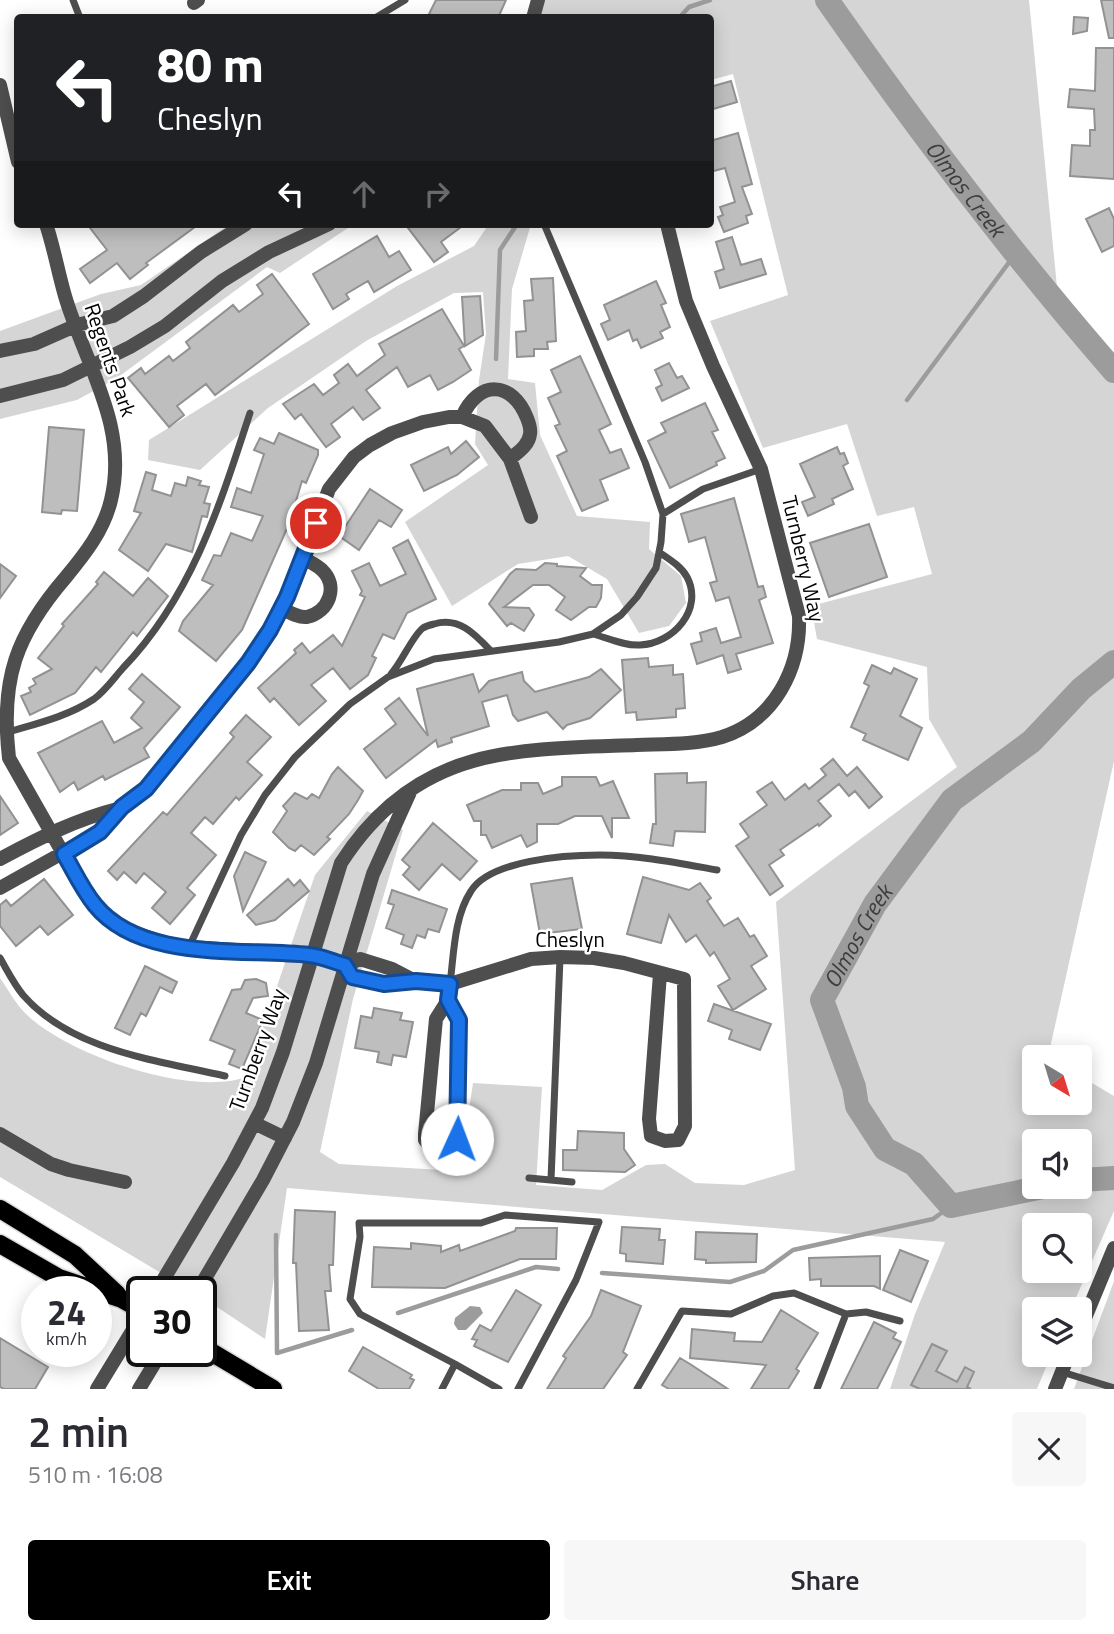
<!DOCTYPE html>
<meta charset="utf-8">
<style>
body{margin:0;font-family:"Titillium Web",sans-serif;background:#f7f7f7;color:#2b2b33;height:100vh;display:flex;flex-direction:column;font-size:26px;white-space:nowrap}
*{box-sizing:border-box;margin:0}
p{font-size:23px;color:#7c7c81}
.icon{flex:none;width:38px;height:38px;fill:none;stroke:currentColor;stroke-width:2;stroke-linecap:round;stroke-linejoin:round}
.map{position:relative;height:1389px;overflow:hidden}
.drawer{display:flex;flex-direction:column;background:#fff;flex:1}
.drawer>*{flex:none}
.hud{position:absolute;left:14px;top:14px;width:700px;height:214px;border-radius:7px;box-shadow:0 4px 18px #0003;background:#202124;color:#fff;overflow:hidden}
.needle{width:46px;rotate:142deg}
.tools{position:absolute;left:1022px;top:1045px;display:grid;gap:14px}
.tools a{display:grid;place-items:center;width:70px;height:70px;border-radius:7px;background:#fff;box-shadow:0 4px 18px #0003;font-size:35px}
.speed{position:absolute;left:21px;top:1276px;display:flex;gap:14px;font-size:35px;font-weight:700;text-align:center}
.speed>*{display:grid;place-content:center;width:91px;height:91px;border-radius:50%;background:#fff;box-shadow:0 4px 18px #0003;line-height:1}
.speed small{font-size:18px;font-weight:400}
.speed .limit{border:4px solid #111;border-radius:10px;background:#fff;color:#111}
.pin{position:absolute;display:grid;place-items:center;width:60px;height:60px;color:#fff;margin:-30px;border:4px solid #fff;border-radius:50%;box-shadow:0 2px 7px #0007}
.me{position:absolute;width:77px;margin:-38px;rotate:2deg;stroke-linejoin:round;filter:drop-shadow(0 0 5px #0008)}
.turn{display:flex;align-items:center;gap:24px;height:147px;padding:0 28px;font-size:32px}
.turn .icon{width:91px;height:91px;stroke-width:2.5}
.turn b{display:block;font-size:49px;line-height:60px}
.lanes{display:flex;align-items:center;height:66px;padding:0 28px;background:#0003;justify-content:center;gap:35px;direction:ltr}
.lanes .off{opacity:.35}
.round{display:grid;place-items:center;flex:none;width:74px;height:74px;border-radius:7px;background:#f7f7f7}
.headline{display:flex;align-items:center;justify-content:space-between;height:119px;padding:0 28px}
h1{font-size:42px;font-weight:600;line-height:52px}
.cta{display:flex;gap:14px;margin-top:auto;padding:14px 28px}
.cta a{flex:1;height:80px;border-radius:7px;background:#000;color:#fff;font-size:28px;font-weight:600;line-height:80px;text-align:center}
.cta a+a{background:#f7f7f7;color:#2b2b33}
.map>svg:first-child{display:block}
.green{fill:#d5d5d5;fill-rule:evenodd}
.water{fill:#9c9c9c}
.lines{fill:none;stroke-linecap:round;stroke-linejoin:round}
.stream{stroke:#9c9c9c;stroke-width:4.5}
.river{stroke:#9c9c9c;stroke-width:24}
.building{fill:#bebebe;stroke:#929292;stroke-width:2}
.primary-casing{stroke:#dbdbdb;stroke-width:21}
.service{stroke:#4e4e4e;stroke-width:7}
.minor{stroke:#4e4e4e;stroke-width:14}
.tertiary{stroke:#4e4e4e;stroke-width:14}
.primary{stroke:#000;stroke-width:18}
.route-casing{stroke:#114b97;stroke-width:18}
.route{stroke:#1a73e8;stroke-width:12}
.labels{text-anchor:middle;stroke-width:5;stroke-linejoin:round;paint-order:stroke}
.street-label{font-size:21px;fill:#000;stroke:#fff}
.water-label{font-size:23px;font-style:italic;fill:#3d3d3d;stroke:#fff}
</style>
<div class="map">
<svg width="1114" height="1389" viewBox="0 0 1114 1389">
<rect width="100%" height="100%" fill="#fff"/>
<path class="green" d="M 534,0 L 1029,0 L 1057,287 L 1114,359 L 1114,761 L 1048,1057 L 1034,1057 L 1034,1102 L 1080,1102 L 1080,1076 L 1114,1096 L 1114,1211 L 1071,1309 L 1034,1309 L 1034,1354 L 1051,1355 L 1037,1389 L 890,1389 L 915,1314 L 945,1242 L 287,1188 L 265,1339 L 208,1301 L 0,1177 L 0,978 C 8,989 15,1003 25,1013 C 67,1055 190,1097 246,1077 L 315,875 L 367,811 L 403,830 L 353,999 L 320,1152 L 339,1164 L 460,1171 L 473,1083 L 542,1087 L 536,1185 L 602,1190 L 646,1165 L 665,1164 L 695,1183 L 744,1185 L 795,1170 L 776,902 L 957,767 L 929,719 L 927,667 L 817,639 L 811,606 L 932,574 L 914,507 L 877,516 L 847,424 L 763,448 L 710,321 L 788,295 L 733,74 L 711,80 L 710,18 L 526,17 ZM 1034,1141 L 1080,1141 L 1080,1186 L 1034,1186 ZM 1034,1225 L 1080,1225 L 1080,1270 L 1034,1270 Z
M 230,224 L 354,224 L 280,273 L 267,267 L 117,378 L 77,400 L 0,419 L 0,331 L 101,294 L 141,285 Z
M 489,224 L 531,224 L 512,289 L 508,379 L 535,383 L 540,435 L 577,516 L 650,522 L 649,549 L 681,576 L 686,603 L 669,626 L 639,633 L 607,579 L 568,556 L 518,564 L 452,606 L 405,522 L 488,465 L 475,444 L 479,380 L 486,334 L 483,292 L 454,293 L 366,341 L 268,408 L 200,470 L 148,460 L 149,440 L 397,286 L 474,246 Z
M 1114,1281 L 1114,1389 L 1074,1389 Z"/>
<path class="water" d="M 470,1306 L 480,1307 L 483,1313 L 466,1330 L 458,1330 L 454,1324 L 455,1318 Z"/>
<g class="lines">
<path class="stream" d="M 679,18 L 689,7 L 710,0
M 496,359 L 500,250 L 517,224
M 907,400 L 1016,253
M 276,1235 L 277,1353 L 352,1330
M 602,1273 L 730,1282 L 764,1271 L 793,1250 L 933,1219 L 951,1206
M 398,1313 L 536,1267 L 558,1269"/>
<g class="river">
<path id="s1" d="M 827,0 C 917,129 1011,253 1114,371"/>
<path d="M 1080,1180 L 1114,1178"/>
<path id="s2" d="M 1048,1186 L 951,1206 L 914,1164 L 885,1149 L 857,1106 L 854,1087 L 822,1000 L 875,904 L 952,800 L 1032,741 L 1081,689 L 1114,662"/>
</g>
</g>
<path class="building" d="M 436,0 L 506,0 L 498,18 L 438,18 L 429,14 Z
M 1101,0 L 1114,0 L 1114,38 L 1109,38 Z
M 1074,17 L 1088,18 L 1087,31 L 1073,34 Z
M 1096,48 L 1114,48 L 1114,179 L 1070,176 L 1072,145 L 1090,146 L 1090,130 L 1095,130 L 1094,109 L 1068,107 L 1070,89 L 1095,91 Z
M 731,81 L 737,102 L 710,110 L 710,87 Z
M 738,133 L 752,184 L 742,187 L 752,214 L 746,216 L 748,223 L 724,232 L 718,217 L 723,215 L 720,207 L 735,202 L 725,168 L 710,172 L 710,141 Z
M 1109,208 L 1114,219 L 1114,246 L 1102,252 L 1086,219 Z
M 87,224 L 199,224 L 146,263 L 148,265 L 130,279 L 117,263 L 90,283 L 80,269 L 107,250 Z
M 405,224 L 465,224 L 441,242 L 448,252 L 434,262 Z
M 377,236 L 389,257 L 399,251 L 411,270 L 374,292 L 368,281 L 346,294 L 349,299 L 333,309 L 313,274 Z
M 732,237 L 741,265 L 761,259 L 766,274 L 720,288 L 715,272 L 724,269 L 716,242 Z
M 272,274 L 309,324 L 215,395 L 206,384 L 177,406 L 184,415 L 169,427 L 128,378 L 141,368 L 145,374 L 169,356 L 173,361 L 190,348 L 186,342 L 233,305 L 239,312 L 263,294 L 257,285 Z
M 553,278 L 556,341 L 547,342 L 548,349 L 534,349 L 534,356 L 517,357 L 516,332 L 526,331 L 524,301 L 533,300 L 531,279 Z
M 656,281 L 666,303 L 661,305 L 670,327 L 660,332 L 663,338 L 641,348 L 637,339 L 633,341 L 629,330 L 608,340 L 601,324 L 610,320 L 604,305 Z
M 480,296 L 483,335 L 465,346 L 462,297 Z
M 442,309 L 464,346 L 459,349 L 471,370 L 453,382 L 438,390 L 430,375 L 408,387 L 397,367 L 366,390 L 380,408 L 363,420 L 353,407 L 331,424 L 340,437 L 326,447 L 301,414 L 295,419 L 283,404 L 314,384 L 323,395 L 339,383 L 334,375 L 348,364 L 357,376 L 385,355 L 379,344 Z
M 580,356 L 611,424 L 599,430 L 610,453 L 621,449 L 629,468 L 600,480 L 608,500 L 582,511 L 557,456 L 567,451 L 555,426 L 560,424 L 548,398 L 561,392 L 551,370 Z
M 669,363 L 677,378 L 682,376 L 689,388 L 662,401 L 656,388 L 662,385 L 655,370 Z
M 705,403 L 718,430 L 712,432 L 725,458 L 716,462 L 717,465 L 670,488 L 648,441 L 666,432 L 661,423 Z
M 49,427 L 84,430 L 77,511 L 62,510 L 61,514 L 42,512 Z
M 279,433 L 318,450 L 318,455 L 306,483 L 302,481 L 289,524 L 242,630 L 216,661 L 179,631 L 183,621 L 213,585 L 202,580 L 214,555 L 221,556 L 231,533 L 252,541 L 263,516 L 231,507 L 237,488 L 251,493 L 264,454 L 254,450 L 260,438 L 274,444 Z
M 466,441 L 479,457 L 457,475 L 424,491 L 411,465 L 448,447 L 451,454 Z
M 837,447 L 840,454 L 844,453 L 848,463 L 843,466 L 853,489 L 832,499 L 834,504 L 808,516 L 802,502 L 815,497 L 800,464 Z
M 146,472 L 156,475 L 152,490 L 171,496 L 175,483 L 186,486 L 188,477 L 201,481 L 199,485 L 209,487 L 204,503 L 210,504 L 207,517 L 202,516 L 192,552 L 166,544 L 148,571 L 119,550 L 141,513 L 134,511 Z
M 370,489 L 402,510 L 391,527 L 379,520 L 359,550 L 339,536 Z
M 734,498 L 758,587 L 763,586 L 766,597 L 759,600 L 773,643 L 736,654 L 741,669 L 728,673 L 723,655 L 697,664 L 691,644 L 702,641 L 700,633 L 716,628 L 721,643 L 741,637 L 729,597 L 716,601 L 710,583 L 717,581 L 705,537 L 689,542 L 681,514 Z
M 869,524 L 887,577 L 829,597 L 810,543 Z
M 408,540 L 436,599 L 407,613 L 394,639 L 383,634 L 372,656 L 376,658 L 368,675 L 350,689 L 333,668 L 311,685 L 326,701 L 299,725 L 274,698 L 270,702 L 258,688 L 296,653 L 294,650 L 302,643 L 310,653 L 333,635 L 342,646 L 365,597 L 360,595 L 362,591 L 352,571 L 369,563 L 380,586 L 406,574 L 393,548 Z
M 545,563 L 557,564 L 557,566 L 586,568 L 580,576 L 592,585 L 602,585 L 601,598 L 596,607 L 589,607 L 571,620 L 556,610 L 565,597 L 549,585 L 533,585 L 504,607 L 529,608 L 534,615 L 524,631 L 511,623 L 507,626 L 489,604 L 510,574 L 516,569 L 536,570 Z
M 0,564 L 16,576 L 0,598 Z
M 104,572 L 133,596 L 148,578 L 168,596 L 137,636 L 133,632 L 101,672 L 96,667 L 75,693 L 30,715 L 21,696 L 31,692 L 29,688 L 36,684 L 33,679 L 52,669 L 38,658 L 64,626 L 62,624 L 98,584 L 96,582 Z
M 648,658 L 649,667 L 673,665 L 673,675 L 683,674 L 685,708 L 676,709 L 676,717 L 637,720 L 636,712 L 626,713 L 622,660 Z
M 872,665 L 891,674 L 894,668 L 917,679 L 900,716 L 922,728 L 908,760 L 863,740 L 866,734 L 851,727 L 869,686 L 864,683 Z
M 601,669 L 621,690 L 590,718 L 567,725 L 563,729 L 547,712 L 518,721 L 513,715 L 507,695 L 482,702 L 489,726 L 451,738 L 452,742 L 438,747 L 436,740 L 386,778 L 364,749 L 396,724 L 385,709 L 399,698 L 428,736 L 417,689 L 473,674 L 479,692 L 489,681 L 522,672 L 524,681 L 535,692 L 589,677 Z
M 142,674 L 180,707 L 144,748 L 149,757 L 105,780 L 103,776 L 78,790 L 74,782 L 60,792 L 38,753 L 102,721 L 114,743 L 142,728 L 131,718 L 144,702 L 129,689 Z
M 246,715 L 271,737 L 247,762 L 262,775 L 239,800 L 236,797 L 213,824 L 205,817 L 191,833 L 216,855 L 187,888 L 195,895 L 170,924 L 152,908 L 166,892 L 144,873 L 136,883 L 124,872 L 117,880 L 108,871 L 163,812 L 167,815 L 234,737 L 230,733 Z
M 833,759 L 847,776 L 857,767 L 882,797 L 869,808 L 855,791 L 849,796 L 839,784 L 818,801 L 831,816 L 819,826 L 818,824 L 780,850 L 784,855 L 769,865 L 783,886 L 770,895 L 736,846 L 749,837 L 740,824 L 767,805 L 757,792 L 772,782 L 785,800 L 805,784 L 809,789 L 826,775 L 821,769 Z
M 338,767 L 363,791 L 358,800 L 349,814 L 327,837 L 330,839 L 314,855 L 301,845 L 295,851 L 289,848 L 273,832 L 287,811 L 283,806 L 295,793 L 307,799 L 312,794 L 319,798 L 332,774 Z
M 687,773 L 687,783 L 706,782 L 705,832 L 675,831 L 673,846 L 650,843 L 653,824 L 656,824 L 655,774 Z
M 562,777 L 596,777 L 600,786 L 613,781 L 629,818 L 612,818 L 612,838 L 602,816 L 575,816 L 558,824 L 537,824 L 537,842 L 527,847 L 521,835 L 492,848 L 486,835 L 481,835 L 481,821 L 474,821 L 467,805 L 502,790 L 521,790 L 521,783 L 538,783 L 543,794 L 562,786 Z
M 0,796 L 18,823 L 0,835 Z
M 433,823 L 477,861 L 460,880 L 442,864 L 419,890 L 403,875 L 410,867 L 402,860 Z
M 245,852 L 266,862 L 243,911 L 234,876 Z
M 643,877 L 689,890 L 700,883 L 711,898 L 707,901 L 724,926 L 738,918 L 750,937 L 754,935 L 767,956 L 751,966 L 766,989 L 733,1010 L 718,986 L 730,979 L 714,952 L 710,956 L 696,935 L 686,942 L 669,915 L 661,943 L 627,934 Z
M 572,878 L 582,929 L 540,934 L 531,884 Z
M 44,879 L 73,915 L 48,935 L 40,926 L 16,946 L 0,926 L 0,905 L 6,900 L 11,906 Z
M 288,879 L 294,886 L 300,880 L 309,891 L 275,920 L 256,925 L 247,915 Z
M 392,890 L 447,909 L 439,932 L 428,929 L 425,938 L 417,935 L 412,948 L 401,944 L 404,935 L 386,928 L 394,905 L 388,903 Z
M 145,966 L 177,982 L 172,993 L 160,987 L 146,1016 L 141,1013 L 130,1035 L 115,1028 Z
M 256,979 L 266,983 L 268,996 L 253,998 L 246,1013 L 263,1020 L 242,1069 L 229,1064 L 235,1050 L 210,1040 L 232,990 L 241,989 L 245,980 Z
M 714,1004 L 771,1024 L 760,1050 L 729,1039 L 732,1030 L 708,1021 Z
M 374,1008 L 402,1013 L 400,1020 L 413,1022 L 406,1057 L 393,1055 L 391,1065 L 377,1062 L 379,1052 L 355,1048 L 361,1016 L 372,1018 Z
M 578,1131 L 624,1133 L 624,1149 L 635,1165 L 625,1172 L 563,1170 L 563,1150 L 577,1150 Z
M 295,1210 L 335,1212 L 333,1265 L 329,1265 L 331,1291 L 325,1291 L 329,1330 L 299,1331 L 296,1263 L 293,1263 Z
M 622,1227 L 660,1229 L 659,1240 L 665,1240 L 663,1264 L 626,1261 L 626,1254 L 620,1253 Z
M 516,1228 L 557,1228 L 556,1259 L 520,1259 L 445,1288 L 372,1287 L 374,1247 L 411,1249 L 411,1243 L 441,1246 L 441,1252 L 459,1245 L 460,1251 L 515,1231 Z
M 696,1232 L 757,1234 L 756,1262 L 706,1263 L 706,1260 L 695,1259 Z
M 900,1250 L 928,1261 L 911,1302 L 883,1290 Z
M 880,1256 L 880,1289 L 874,1286 L 821,1286 L 821,1279 L 810,1280 L 809,1258 Z
M 516,1290 L 541,1305 L 508,1362 L 474,1346 L 477,1340 L 472,1339 L 480,1325 L 491,1331 Z
M 601,1290 L 641,1306 L 623,1352 L 627,1355 L 603,1389 L 547,1389 L 566,1358 L 563,1356 L 591,1316 Z
M 781,1310 L 818,1333 L 796,1369 L 799,1371 L 788,1389 L 751,1389 L 766,1365 L 690,1358 L 692,1329 L 735,1333 L 734,1341 L 762,1342 Z
M 874,1322 L 896,1333 L 893,1338 L 901,1342 L 877,1389 L 841,1389 Z
M 0,1338 L 48,1367 L 35,1389 L 4,1389 L 0,1387 Z
M 932,1344 L 947,1351 L 936,1371 L 957,1382 L 965,1367 L 974,1372 L 967,1387 L 971,1389 L 920,1389 L 911,1385 Z
M 363,1347 L 412,1375 L 410,1378 L 414,1380 L 409,1389 L 379,1389 L 349,1371 Z
M 680,1358 L 690,1364 L 728,1389 L 669,1389 L 662,1385 Z"/>
<g class="lines">
<defs>
<path id="primary" d="M 0,1209 L 75,1255 L 117,1294
M 0,1244 L 59,1278 L 122,1299 L 142,1310
M 201,1346 L 273,1389"/>
</defs>
<use href="#primary" class="primary-casing"/>
<path class="service" d="M 73,0 L 80,18
M 375,18 L 405,0
M 663,514 L 703,489 L 761,469
M 593,634 C 607,638 625,646 640,645 C 673,644 704,609 687,577 C 681,566 669,559 659,552
M 391,674 C 402,662 413,635 423,628 C 426,626 430,625 434,624 C 459,617 474,633 490,650
M 5,733 C 35,724 67,717 94,699 C 105,691 114,678 123,668 C 192,596 220,505 250,413
M 189,947 L 241,835 L 265,795 L 295,757 L 350,704 L 388,677 L 434,659 L 559,642 L 593,634 L 621,615 L 637,597 L 656,568 L 661,542 L 663,514 L 645,462 L 544,224
M 0,958 C 7,970 14,984 23,995 C 72,1051 156,1060 225,1076
M 450,984 C 454,953 454,917 471,891 C 490,860 566,855 600,855 C 639,855 678,863 717,870
M 529,1178 L 572,1182
M 551,1180 L 560,958
M 846,1314 L 866,1312 L 900,1321
M 455,1364 L 499,1389
M 1062,1372 L 1114,1388
M 442,1389 L 455,1364 L 360,1314 L 350,1299 L 360,1237 L 359,1223 L 481,1223 L 505,1215 L 599,1222 L 576,1280 L 518,1389
M 637,1389 L 682,1311 L 731,1314 L 773,1296 L 794,1293 L 846,1314 L 817,1389"/>
<path class="minor" d="M 194,3 L 198,0
M 533,18 L 538,0
M 0,85 L 18,162
M 46,224 C 54,248 58,272 65,296 C 85,364 129,426 111,500 C 104,530 85,554 66,577 C 16,635 0,679 9,758 L 85,892 L 108,918 L 128,931 L 175,946 L 313,955 L 346,965
M 0,351 L 34,344 L 77,325 L 113,316 L 144,296 L 201,252 L 246,224
M 0,396 L 63,380 L 130,347 L 165,326 L 222,281 L 269,252 L 329,224
M 462,417 C 478,380 512,380 527,418 C 529,423 531,429 530,434 C 529,445 518,452 510,459
M 281,608 C 289,612 298,618 307,617 C 329,612 339,586 322,570 C 317,565 310,562 303,558
M 0,859 C 39,838 77,819 121,808
M 0,888 L 100,832 L 122,807 L 146,789 L 169,763 L 248,663 L 270,630 L 303,558 L 329,489 L 354,457 L 370,445 L 392,433 L 423,422 L 449,417 L 462,417 L 485,426 L 510,459 L 531,517
M 346,965 L 352,977 L 385,984 L 416,981 L 450,984 L 531,959 L 560,957 L 594,958 L 624,963 L 684,979 L 685,1126 L 678,1140 L 665,1141 L 651,1136 L 649,1119 L 660,974
M 346,965 L 360,959 L 392,969 L 415,981
M 448,1000 L 459,1020 L 458,1131 C 456,1146 446,1152 432,1149 L 425,1140 L 425,1134 L 436,1019 L 448,1000 L 450,984
M 254,1123 L 285,1138
M 0,1134 L 51,1164 L 69,1170 L 125,1182
M 156,1292 L 233,1163 L 262,1108 L 283,1052 L 341,863 C 373,813 416,777 473,761 C 521,747 587,747 637,745 C 665,744 695,745 722,737 C 775,720 801,668 799,616 L 761,469 L 713,366 L 686,301 L 667,224
M 197,1292 L 263,1180 L 293,1122 L 316,1063 L 373,874 L 410,792
M 97,1389 L 142,1315
M 139,1389 L 162,1351"/>
<path class="tertiary" d="M 1080,1330 L 1114,1248
M 1055,1389 L 1069,1354"/>
<use href="#primary" class="primary"/>
</g>
<g class="lines">
<defs>
<path id="route" d="M 316,523 L 287,597 L 270,630 L 248,663 L 146,789 L 122,807 L 100,832 L 64,854 C 74,871 82,889 95,905 C 141,962 243,948 309,955 C 321,956 334,962 345,965 L 352,977 L 384,984 L 416,981 L 450,984 L 448,1000 L 459,1020 L 457,1139"/>
</defs>
<use href="#route" class="route-casing"/>
<use href="#route" class="route"/>
</g>
<g class="labels">
<g class="street-label">
<text transform="translate(110 360) rotate(71)" y="7">Regents Park</text>
<text transform="translate(803 559) rotate(77)" y="7">Turnberry Way</text>
<text x="570" y="947">Cheslyn</text>
<text transform="translate(258 1050) rotate(-70)" y="7">Turnberry Way</text>
</g>
<g class="water-label">
<text dy="8" stroke="none"><textPath href="#s1" startOffset="234">Olmos Creek</textPath></text>
<text dy="8" stroke="none"><textPath href="#s2" startOffset="424">Olmos Creek</textPath></text>
</g>
</g>
</svg>
<div class="tools">
<a><svg class="needle" viewBox="-14 -14 28 28"><path d="M0-13l5 13h-10z" fill="#e53935"/><path d="M0 13l5-13h-10z" fill="#7c7c81"/></svg></a>
<a><svg class="icon" aria-label="sound" viewBox="0 0 24 24"><path d="M4 9h4l5-4v14l-5-4H4zM17 9q2 3 0 6"/></svg></a>
<a><svg class="icon" aria-label="search" viewBox="0 0 24 24"><circle cx="10" cy="10" r="6"/><path d="M15 15l6 6"/></svg></a>
<a><svg class="icon" aria-label="layers" viewBox="0 0 24 24"><path d="M12 4l9 5-9 5-9-5zM3 14l9 5 9-5"/></svg></a>
</div>
<div class="speed"><div>24<small>km/h</small></div><div class="limit">30</div></div>
<div class="pin" style="left:316px;top:523px;background:#d93025"><svg class="icon" aria-label="arrive" viewBox="0 0 24 24"><path d="M6 21V4h12l-3 4 3 4H6"/></svg></div>
<svg class="me" style="left:457px;top:1139px" viewBox="-20 -20 40 40"><circle r="19" fill="#fff"/><path d="M0-13L10 11 0 6-10 11z" fill="#1a73e8"/></svg>
<div class="hud">
<div class="turn"><svg class="icon" aria-label="left" viewBox="0 0 24 24"><path d="M17 20v-9H6M10 6l-5 5 5 5"/></svg><div><b>80 m</b>Cheslyn</div></div>
<div class="lanes"><svg class="icon" aria-label="left" viewBox="0 0 24 24"><path d="M17 20v-9H6M10 6l-5 5 5 5"/></svg><svg class="icon off" aria-label="ahead" viewBox="0 0 24 24"><path d="M12 20V5M6 11l6-6 6 6"/></svg><svg class="icon off" aria-label="right" viewBox="0 0 24 24"><path d="M7 20v-9h11M14 6l5 5-5 5"/></svg></div>
</div>
</div>
<section class="drawer">
<div class="headline"><div><h1>2 min</h1><p>510 m · 16:08</p></div><a class="round"><svg class="icon" aria-label="close" viewBox="0 0 24 24"><path d="M6 6l12 12M18 6L6 18"/></svg></a></div>
<div class="cta"><a>Exit</a><a>Share</a></div>
</section>
